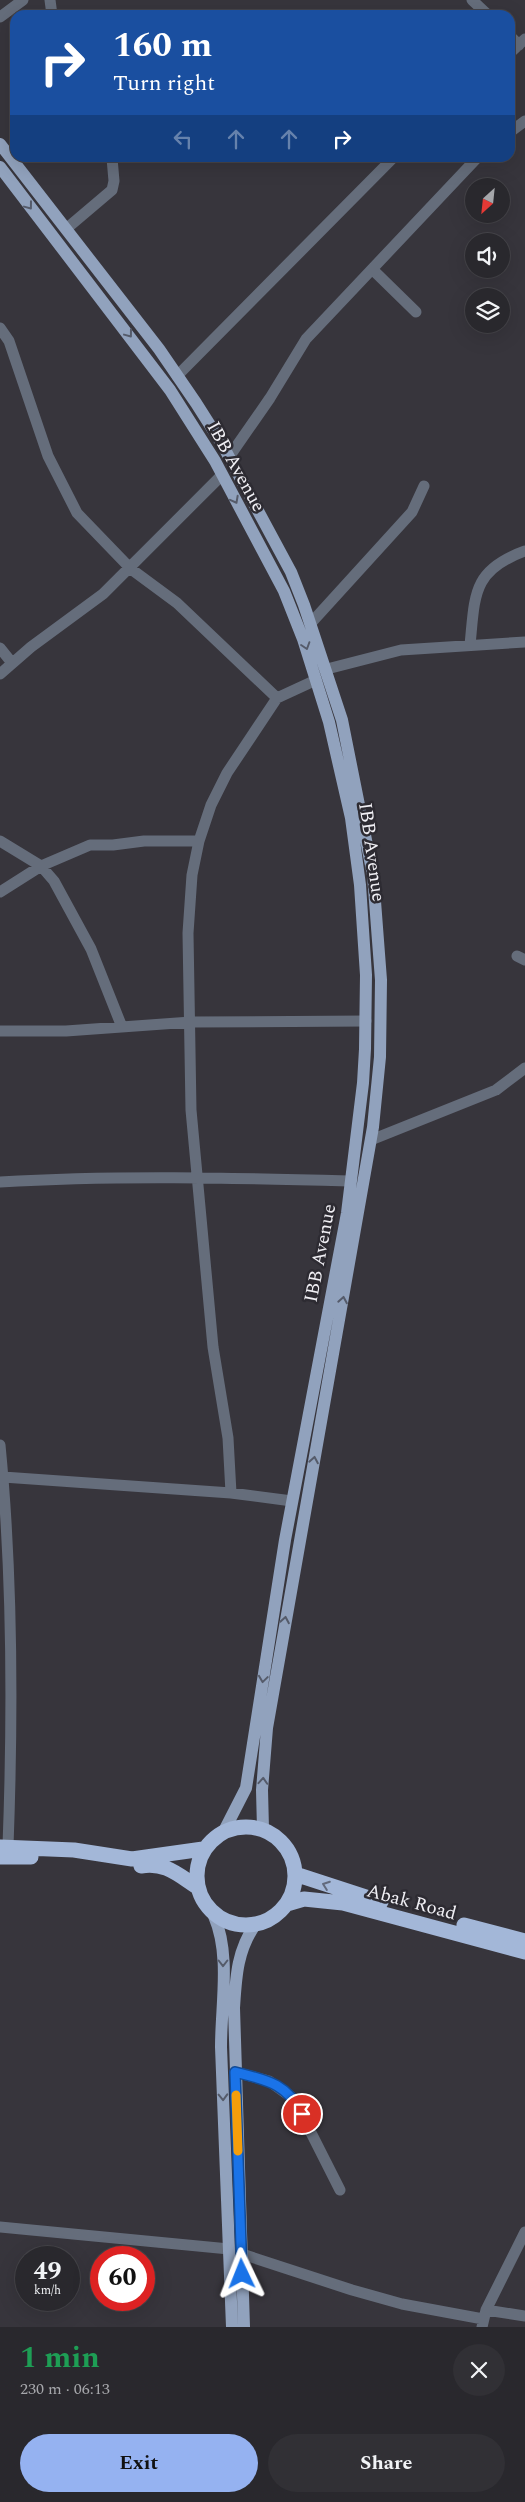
<!DOCTYPE html>
<meta charset="utf-8">
<style>
body{margin:0;font-family:Spectral,serif;background:#313035;color:#f1f3f6;height:100vh;display:flex;flex-direction:column;font-size:19px;white-space:nowrap}
*{box-sizing:border-box;margin:0}
p{font-size:16px;color:#a5a6aa}
.icon{flex:none;width:28px;height:28px;fill:none;stroke:currentColor;stroke-width:2;stroke-linecap:round;stroke-linejoin:round}
.map{position:relative;height:2327px;overflow:hidden}
.details{display:flex;flex-direction:column;background:#29282d;flex:1}
.details>*{flex:none}
.banner{position:absolute;left:10px;top:10px;width:505px;height:152px;border-radius:15px;box-shadow:0 5px 20px #0002,0 0 0 1px #454449;background:#1a4fa0;color:#fff;overflow:hidden}
.needle{width:32px;rotate:207deg}
.buttons{position:absolute;left:465px;top:178px;display:grid;gap:10px}
.buttons a{display:grid;place-items:center;width:45px;height:45px;border-radius:50%;background:#29282d;box-shadow:0 5px 20px #0002,0 0 0 1px #454449;font-size:25px}
.speed{position:absolute;left:15px;top:2246px;display:flex;gap:10px;font-size:25px;font-weight:700;text-align:center}
.speed>*{display:grid;place-content:center;width:65px;height:65px;border-radius:50%;background:#29282d;box-shadow:0 5px 20px #0002,0 0 0 1px #454449;line-height:1}
.speed small{font-size:12px;font-weight:400}
.speed .limit{border:8px solid #d22;background:#fff;color:#111}
.pin{position:absolute;display:grid;place-items:center;width:42px;height:42px;color:#fff;margin:-21px;border:2px solid #fff;border-radius:50%;box-shadow:0 1px 5px #0007}
.me{position:absolute;width:55px;margin:-28px;rotate:358deg;stroke-linejoin:round;filter:drop-shadow(0 0 4px #0008)}
.turn{display:flex;align-items:center;gap:18px;height:105px;padding:0 20px;font-size:22px}
.turn .icon{width:65px;height:65px;stroke-width:2.5}
.turn b{display:block;font-size:35px;line-height:42px}
.lanes{display:flex;align-items:center;height:48px;padding:0 20px;background:#0003;justify-content:center;gap:25px;direction:ltr}
.lanes .off{opacity:.35}
.round{display:grid;place-items:center;flex:none;width:52px;height:52px;border-radius:26px;background:#313035}
.summary{display:flex;align-items:center;justify-content:space-between;height:85px;padding:0 20px}
h1{font-size:30px;font-weight:700;line-height:38px;color:#1e9e55}
.primary-button{display:flex;gap:10px;margin-top:auto;padding:10px 20px}
.primary-button a{flex:1;height:58px;border-radius:30px;background:#95b2f1;color:#111;font-size:20px;font-weight:700;line-height:58px;text-align:center}
.primary-button a+a{background:#313035;color:#f1f3f6}
.map>svg:first-child{display:block}
.lines{fill:none;stroke-linecap:round;stroke-linejoin:round}
.minor{stroke:#656d7b;stroke-width:11}
.major{stroke:#91a2bd;stroke-width:12}
.highway{stroke:#a3b7d8;stroke-width:15}
.oneway{stroke:#555b6a}
.oneway2{stroke:#626a7d}
.route-casing{stroke:#114b97;stroke-width:12}
.route{stroke:#1a73e8;stroke-width:9}
.slow{stroke:#f59e0b;stroke-width:9}
.labels{text-anchor:middle;stroke-width:5;stroke-linejoin:round;paint-order:stroke}
.street-label{font-size:19px;fill:#f0eff4;stroke:#2d2b32}
</style>
<div class="map">
<svg width="525" height="2327" viewBox="0 0 525 2327">
<rect width="100%" height="100%" fill="#37353c"/>
<g class="lines">
<path class="minor" d="M 50,0 L 52,15
M 472,0 L 488,15
M 0,17 L 23,0
M 510,36 L 519,45
M 510,53 L 525,39
M 510,132 L 525,121
M 66,229 L 112,190 L 114,181 L 112,158
M 372,269 L 416,312
M 0,328 L 9,341 L 48,456 L 77,513 L 131,569 L 177,603 L 277,698
M 177,376 L 393,158
M 229,457 L 270,398 L 306,339 L 477,158
M 311,623 L 412,512 L 424,486
M 470,645 C 475,595 472,570 525,551
M 0,648 L 12,663
M 327,669 L 401,650 L 525,642
M 0,674 L 31,647 L 103,594 L 222,475
M 0,841 L 41,866 L 54,881 L 91,949 L 122,1027
M 0,892 L 41,866 L 90,845 L 113,845 L 144,841 L 199,841
M 517,956 L 525,960
M 0,1031 L 66,1031 L 191,1022 L 366,1021
M 371,1140 L 496,1090 L 525,1068
M 0,1182 C 117,1175 233,1178 351,1181
M 0,1445 C 13,1579 13,1712 8,1846
M 3,1477 L 231,1493 L 292,1501
M 231,1493 L 228,1438 L 213,1347 L 191,1110 L 188,933 L 192,875 L 199,841 L 211,805 L 227,773 L 277,698 L 316,680
M 235,2072 L 269,2081 L 294,2099 L 340,2190
M 0,2227 L 229,2249
M 242,2254 L 352,2290 L 402,2304 L 483,2319
M 486,2310 L 525,2316
M 482,2327 L 486,2310 L 525,2232"/>
<path class="major" d="M 0,144 L 159,349 L 196,403 L 222,444 L 291,572 L 304,605 L 342,720 L 373,875 L 381,980 L 380,1057 L 373,1127 L 267,1728 L 262,1790 L 263,1829
M 0,167 L 170,390 L 215,461 L 284,591 L 303,639 L 329,722 L 351,818 L 360,885 L 366,975 L 365,1049 L 363,1083 L 347,1213 L 285,1540 L 246,1788 L 224,1831
M 214,1916 C 231,1955 221,2004 221,2047 C 224,2140 229,2234 232,2327
M 244,2327 L 234,2008 C 236,1977 237,1951 255,1925"/>
<path class="highway" d="M197 1876a49 49 0 1 1 98 0a49 49 0 1 1-98 0Z
M 0,1847 L 74,1850 L 132,1859 L 203,1849
M 0,1857 L 31,1857
M 141,1866 C 165,1862 177,1874 197,1887
M 295,1874 L 381,1902
M 287,1904 L 304,1899 L 343,1903 L 525,1952
M 464,1925 L 525,1941"/>
</g>
<defs><path id="oneway-chevron" d="M-2-3.5L2.5 0L-2 3.5" fill="none" stroke-width="1.6" stroke-linecap="round" stroke-linejoin="round" transform="scale(1.25)"/></defs>
<g class="oneway">
<use href="#oneway-chevron" transform="translate(29 206) rotate(53)"/>
<use href="#oneway-chevron" transform="translate(129 334) rotate(53)"/>
<use href="#oneway-chevron" transform="translate(235 500) rotate(62)"/>
<use href="#oneway-chevron" transform="translate(306 646) rotate(72)"/>
<use href="#oneway-chevron" transform="translate(343 1300) rotate(-80)"/>
<use href="#oneway-chevron" transform="translate(314 1460) rotate(-80)"/>
<use href="#oneway-chevron" transform="translate(285 1620) rotate(-80)"/>
<use href="#oneway-chevron" transform="translate(263 1679) rotate(98)"/>
<use href="#oneway-chevron" transform="translate(263 1781) rotate(-86)"/>
<use href="#oneway-chevron" transform="translate(223 1963) rotate(90)"/>
<use href="#oneway-chevron" transform="translate(223 2097) rotate(88)"/>
</g>
<use class="oneway2" href="#oneway-chevron" transform="translate(326 1885) rotate(-160)"/>
<g class="lines">
<defs>
<path id="route" d="M 242,2274 L 235,2072 C 266,2080 287,2083 302,2114"/>
</defs>
<use href="#route" class="route-casing"/>
<use href="#route" class="route"/>
<path class="slow" d="M 236,2095 L 238,2151"/>
</g>
<g class="labels">
<g class="street-label">
<text transform="translate(237 466) rotate(61)" y="7">IBB Avenue</text>
<text transform="translate(373 852) rotate(82)" y="7">IBB Avenue</text>
<text transform="translate(319 1253) rotate(-79)" y="7">IBB Avenue</text>
<text transform="translate(412 1901) rotate(15)" y="7">Abak Road</text>
</g>
</g>
</svg>
<div class="buttons">
<a><svg class="needle" viewBox="-14 -14 28 28"><path d="M0-13l5 13h-10z" fill="#e53935"/><path d="M0 13l5-13h-10z" fill="#a5a6aa"/></svg></a>
<a><svg class="icon" aria-label="sound" viewBox="0 0 24 24"><path d="M4 9h4l5-4v14l-5-4H4zM17 9q2 3 0 6"/></svg></a>
<a><svg class="icon" aria-label="layers" viewBox="0 0 24 24"><path d="M12 4l9 5-9 5-9-5zM3 14l9 5 9-5"/></svg></a>
</div>
<div class="speed"><div>49<small>km/h</small></div><div class="limit">60</div></div>
<div class="pin" style="left:302px;top:2114px;background:#d93025"><svg class="icon" aria-label="arrive" viewBox="0 0 24 24"><path d="M6 21V4h12l-3 4 3 4H6"/></svg></div>
<svg class="me" style="left:242px;top:2274px" viewBox="-20 -20 40 40"><path d="M0-17L14 15 0 8-14 15z" fill="#1a73e8" stroke="#fff" stroke-width="4"/></svg>
<div class="banner">
<div class="turn"><svg class="icon" aria-label="right" viewBox="0 0 24 24"><path d="M7 20v-9h11M14 6l5 5-5 5"/></svg><div><b>160 m</b>Turn right</div></div>
<div class="lanes"><svg class="icon off" aria-label="left" viewBox="0 0 24 24"><path d="M17 20v-9H6M10 6l-5 5 5 5"/></svg><svg class="icon off" aria-label="ahead" viewBox="0 0 24 24"><path d="M12 20V5M6 11l6-6 6 6"/></svg><svg class="icon off" aria-label="ahead" viewBox="0 0 24 24"><path d="M12 20V5M6 11l6-6 6 6"/></svg><svg class="icon" aria-label="right" viewBox="0 0 24 24"><path d="M7 20v-9h11M14 6l5 5-5 5"/></svg></div>
</div>
</div>
<section class="details">
<div class="summary"><div><h1>1 min</h1><p>230 m · 06:13</p></div><a class="round"><svg class="icon" aria-label="close" viewBox="0 0 24 24"><path d="M6 6l12 12M18 6L6 18"/></svg></a></div>
<div class="primary-button"><a>Exit</a><a>Share</a></div>
</section>
